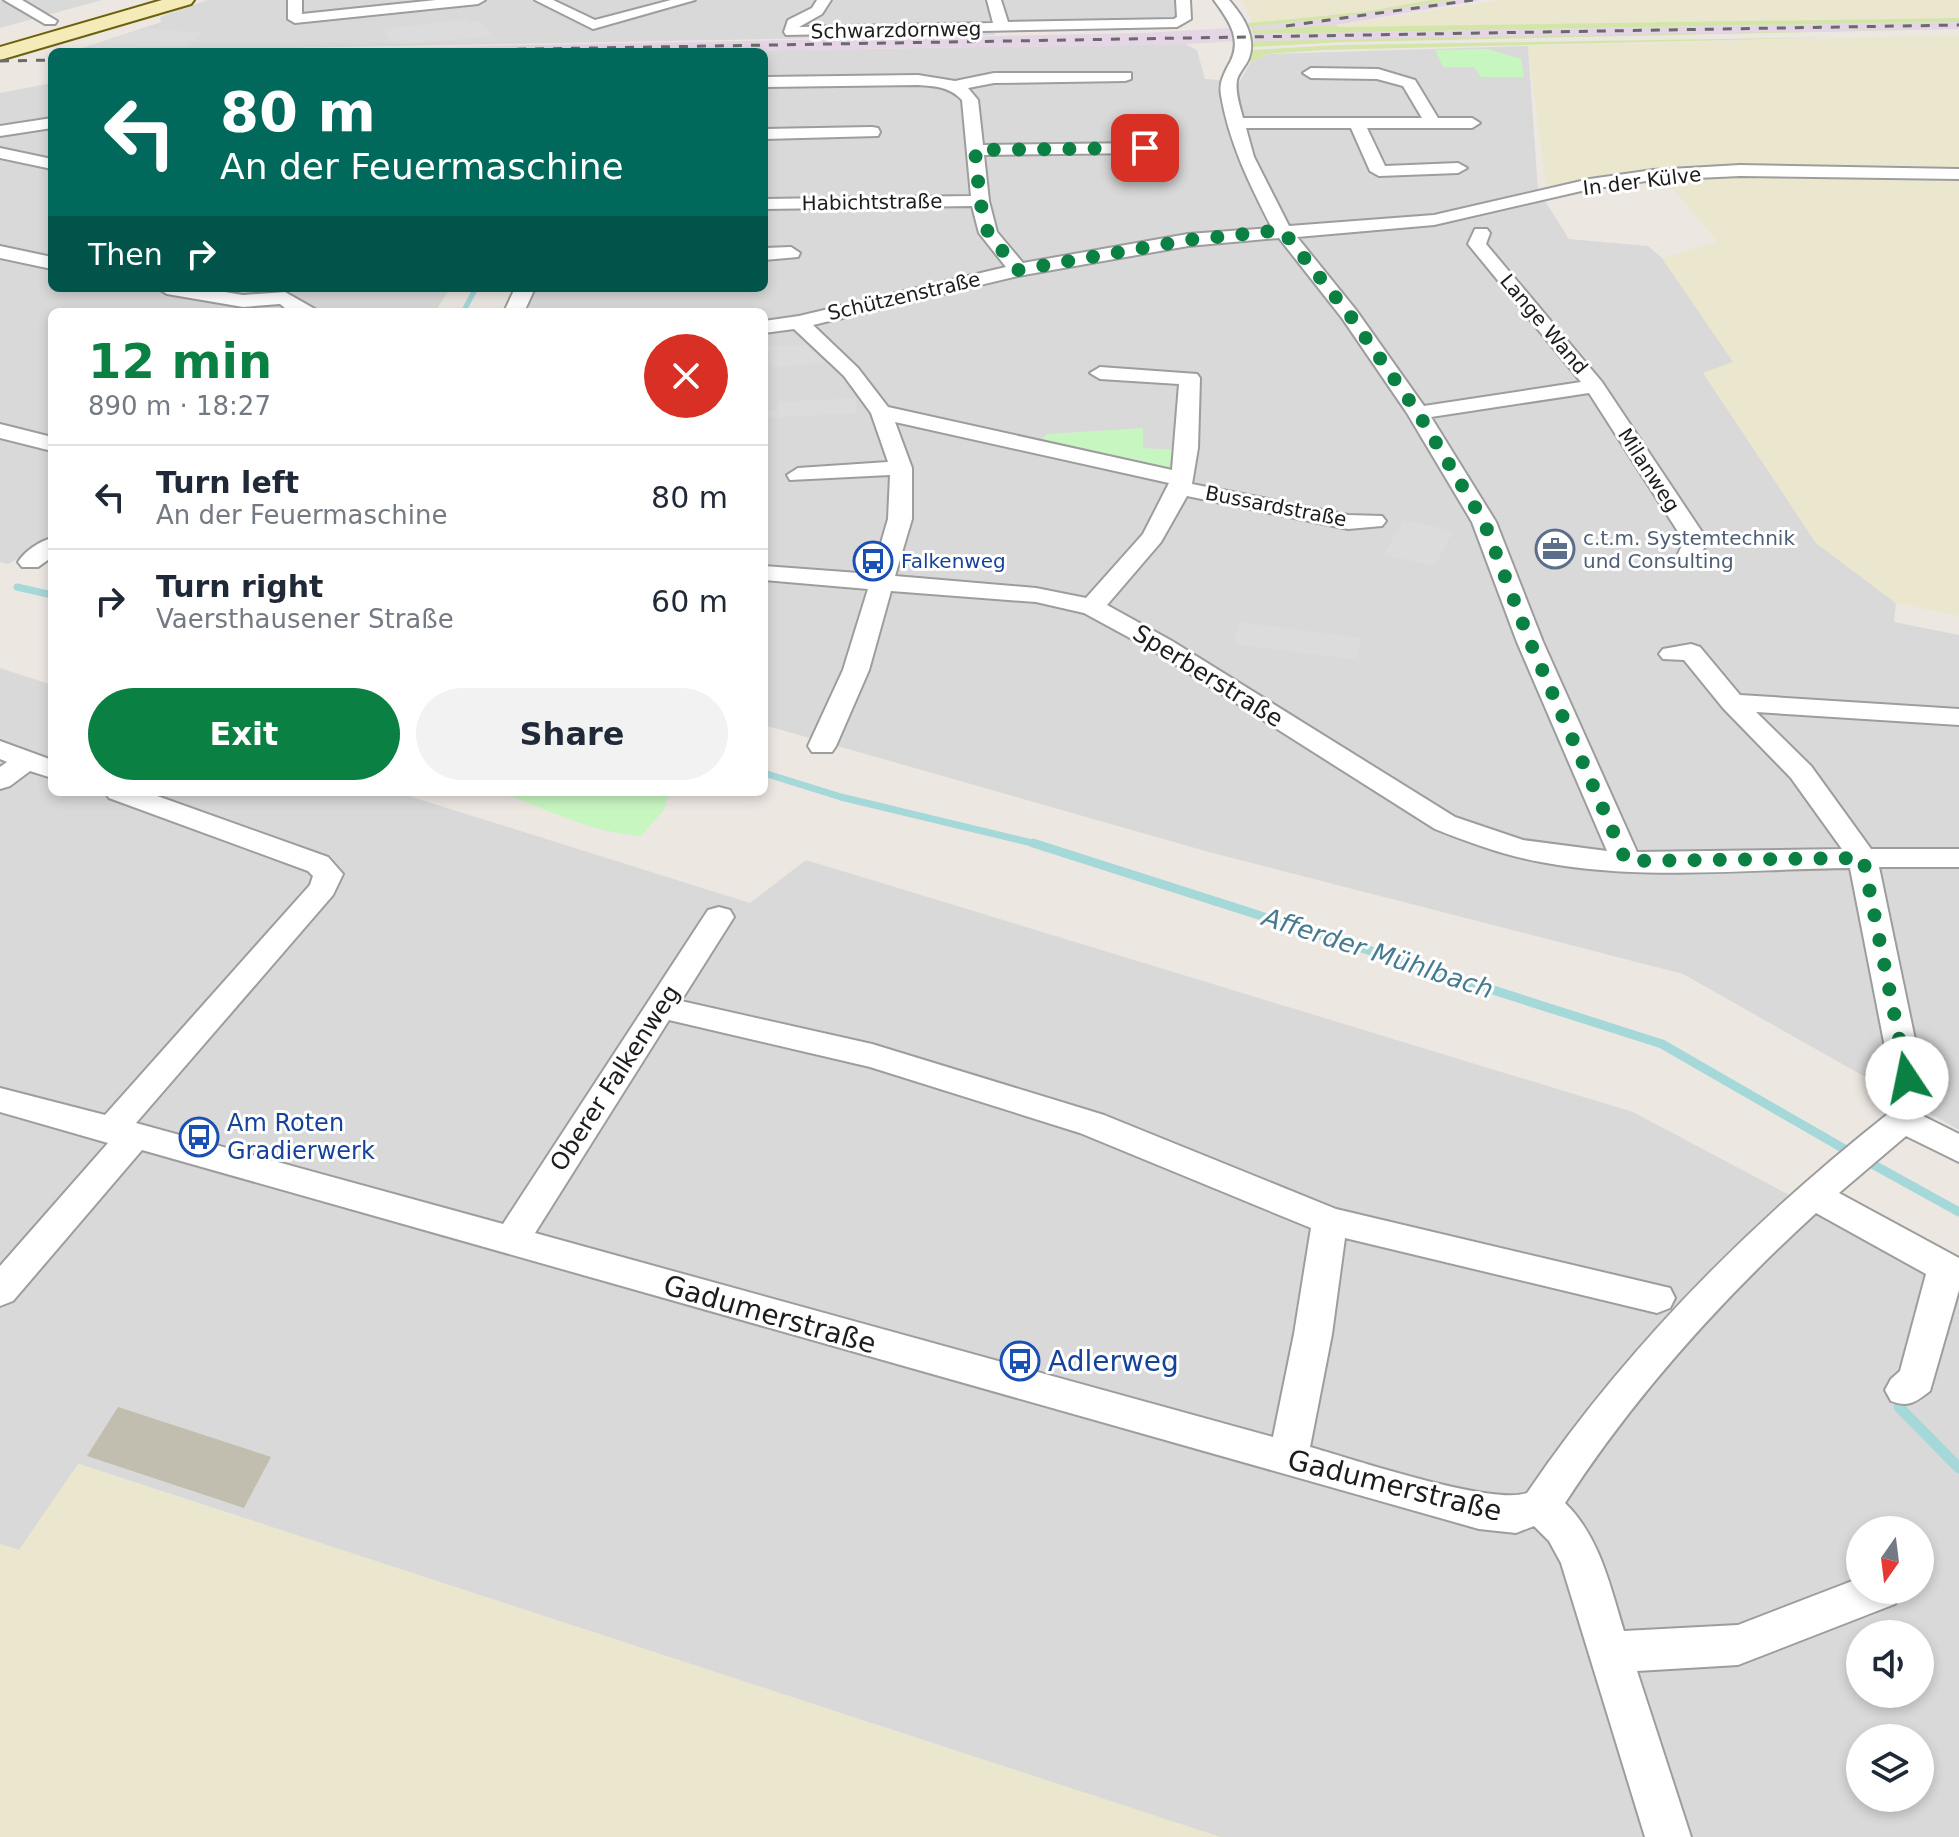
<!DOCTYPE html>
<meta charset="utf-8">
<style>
body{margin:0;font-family:"DejaVu Sans",sans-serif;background:#f2f2f3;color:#1f2937;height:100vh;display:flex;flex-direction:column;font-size:30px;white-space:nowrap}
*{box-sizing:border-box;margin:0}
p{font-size:26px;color:#747a83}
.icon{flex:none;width:44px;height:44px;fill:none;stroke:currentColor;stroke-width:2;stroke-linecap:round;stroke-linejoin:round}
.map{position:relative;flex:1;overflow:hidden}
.panel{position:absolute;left:48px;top:308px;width:720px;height:488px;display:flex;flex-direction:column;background:#fff;border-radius:12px;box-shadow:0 4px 12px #0003}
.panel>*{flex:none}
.top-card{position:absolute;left:48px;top:48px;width:720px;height:244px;border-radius:12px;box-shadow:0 4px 12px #0003;background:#00695c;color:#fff;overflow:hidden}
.needle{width:52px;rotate:194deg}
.controls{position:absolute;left:1846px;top:1516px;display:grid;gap:16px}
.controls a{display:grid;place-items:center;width:88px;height:88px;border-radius:50%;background:#fff;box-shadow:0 4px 12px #0003;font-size:40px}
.pin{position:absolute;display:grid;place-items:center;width:68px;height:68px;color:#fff;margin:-34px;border-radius:16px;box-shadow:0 4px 12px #0006}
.me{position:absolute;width:88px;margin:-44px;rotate:349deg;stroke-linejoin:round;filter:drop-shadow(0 0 6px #0008)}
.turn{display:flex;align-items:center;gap:28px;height:168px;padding:0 40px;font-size:36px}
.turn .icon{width:104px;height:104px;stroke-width:2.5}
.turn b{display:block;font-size:56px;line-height:68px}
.then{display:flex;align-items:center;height:76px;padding:0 40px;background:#0003;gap:16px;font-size:30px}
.round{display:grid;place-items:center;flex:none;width:84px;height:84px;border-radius:42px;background:#f2f2f3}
.overview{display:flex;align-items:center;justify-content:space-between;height:136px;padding:0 40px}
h1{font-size:48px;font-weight:800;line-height:60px;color:#0b8043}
.button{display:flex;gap:16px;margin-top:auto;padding:16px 40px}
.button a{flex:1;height:92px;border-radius:48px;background:#0b8043;color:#fff;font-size:32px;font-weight:800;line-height:92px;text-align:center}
.button a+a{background:#f2f2f3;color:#1f2937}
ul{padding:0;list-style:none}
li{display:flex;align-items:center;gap:24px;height:104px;padding:0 40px;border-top:2px solid #e0e1e3}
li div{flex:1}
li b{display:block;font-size:30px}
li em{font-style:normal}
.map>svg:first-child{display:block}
.residential{fill:#dad9d9;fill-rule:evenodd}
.industrial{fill:#e5d5e6}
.construction{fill:#c1bdaf}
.farmland{fill:#ebe7ce}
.grass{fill:#d4e5aa}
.park{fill:#c8f6c1}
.parking{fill:#dcdcdc}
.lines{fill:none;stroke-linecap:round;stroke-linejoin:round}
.stream-far3{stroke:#a5d8d9;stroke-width:5}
.stream-far2{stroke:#a5d8d9;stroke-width:7}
.stream-far1{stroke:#a5d8d9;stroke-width:9}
.stream{stroke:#a5d8d9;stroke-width:11}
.street-casing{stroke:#9d9d9d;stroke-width:4}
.secondary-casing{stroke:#6c610b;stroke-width:4}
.street{fill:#fff;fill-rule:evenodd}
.secondary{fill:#f5ebb8;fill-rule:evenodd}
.rail{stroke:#6a6a6a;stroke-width:3;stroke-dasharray:9 9;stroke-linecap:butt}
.route{stroke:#0b8043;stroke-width:14;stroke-dasharray:0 25.2}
.labels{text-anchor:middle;stroke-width:6;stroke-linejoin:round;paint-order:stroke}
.far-street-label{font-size:20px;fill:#1c1c1c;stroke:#fff}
.far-service-label{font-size:20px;fill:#4e5e75;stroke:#fff;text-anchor:start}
.far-transit-label{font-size:20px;fill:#164399;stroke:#fff;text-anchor:start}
.street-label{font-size:24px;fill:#1c1c1c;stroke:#fff}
.transit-label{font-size:24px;fill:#164399;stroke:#fff;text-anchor:start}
.water-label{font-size:26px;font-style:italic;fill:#467a90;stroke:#fff}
.near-street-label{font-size:28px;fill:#1c1c1c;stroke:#fff}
.near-transit-label{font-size:28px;fill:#164399;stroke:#fff;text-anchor:start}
</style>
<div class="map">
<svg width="1959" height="1837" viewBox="0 0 1959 1837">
<rect width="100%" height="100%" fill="#ede7e2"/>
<path class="residential" d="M 0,0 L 102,0 L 0,28 Z
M 207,0 L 1175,0 L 1175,19 L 992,27 L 995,35 L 70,52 L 146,27 L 161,22 L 160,17 Z
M 1185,44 L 1197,50 L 1205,79 L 1240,81 L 1250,63 L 1268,54 L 1528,46 L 1538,190 L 1569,239 L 1648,246 L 1662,258 L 1734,362 L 1704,373 L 1816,543 L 1896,603 L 1894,622 L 1959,635 L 1959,1130 L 1683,974 L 1209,852 L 764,725 L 764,312 L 527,312 L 535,288 L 764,288 L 764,52 L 672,52 Z
M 52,83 L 52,288 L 450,288 L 435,312 L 52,312 L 52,557 L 32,551 L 8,564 L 0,562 L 0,93 Z
M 0,668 L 52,685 L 52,792 L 396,792 L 750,903 L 806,860 L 1633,1112 L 1959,1285 L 1959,1837 L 1220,1837 L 79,1464 L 19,1550 L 0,1544 ZM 1860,1530 L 1920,1530 L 1920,1590 L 1860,1590 ZM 1860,1634 L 1920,1634 L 1920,1694 L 1860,1694 ZM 1860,1738 L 1920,1738 L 1920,1798 L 1860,1798 Z"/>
<path class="industrial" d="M 1454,0 L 1481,0 L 1336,25 L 1252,30 L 1250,27 L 1326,19 Z
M 1959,22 L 1959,29 L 1544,37 L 1254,41 L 1253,34 Z
M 1234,28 L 1237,41 L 1185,44 L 672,52 L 187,52 L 1142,33 Z"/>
<path class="construction" d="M 118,1407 L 271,1457 L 244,1508 L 87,1456 Z"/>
<path class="farmland" d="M 1242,0 L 1432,0 L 1363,12 L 1253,22 Z
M 1500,0 L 1959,0 L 1959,18 L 1493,27 L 1340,27 L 1336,25 Z
M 1959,35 L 1959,616 L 1896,603 L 1816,543 L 1703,373 L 1733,362 L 1662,258 L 1718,242 L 1656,169 L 1546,186 L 1528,46 Z
M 78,1464 L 1220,1837 L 0,1837 L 0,1544 L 19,1550 Z"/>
<path class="grass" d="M 1432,0 L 1454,0 L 1326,19 L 1250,27 L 1248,23 L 1363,12 Z
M 1959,18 L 1959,22 L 1887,23 L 1253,34 L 1252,30 L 1336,25 L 1340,27 Z
M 1959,29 L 1345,42 L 1253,47 L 1254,41 Z
M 1847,37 L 1323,50 L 1268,54 L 1250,63 L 1252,50 L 1338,45 Z"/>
<path class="park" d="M 1488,49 L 1521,59 L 1524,77 L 1481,77 L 1474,67 L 1443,67 L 1435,50 Z
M 1143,428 L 1143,448 L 1172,450 L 1168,472 L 1039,443 L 1047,434 Z
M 500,792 L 669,792 L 664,810 L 641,836 C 592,833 545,809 500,792 Z"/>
<path class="parking" d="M 467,19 L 470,22 L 480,21 L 492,36 L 414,44 L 391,43 L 384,29 Z
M 146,28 L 202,33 L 188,47 L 79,49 Z
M 805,345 L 826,363 L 771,367 L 768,347 Z
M 855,398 L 857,413 L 765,418 L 764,411 L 778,410 L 778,402 Z
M 1403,520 L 1453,531 L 1435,566 L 1384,555 Z
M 1239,622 L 1361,638 L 1358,660 L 1234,644 Z"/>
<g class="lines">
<path class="stream-far3" d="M 463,312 L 476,288"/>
<path class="stream-far2" d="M 17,587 L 52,595
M 764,773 L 841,797 L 1040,845"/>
<path class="stream-far1" d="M 1033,843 L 1662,1044 L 1853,1154
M 1865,1160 L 1959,1212"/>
<path class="stream" d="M 1899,1407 L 1959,1468"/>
<defs>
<path id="street" d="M 4,0 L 22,0 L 57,21 L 55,24 L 45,24 Z
M 288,0 L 302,0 L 302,14 L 436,0 L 485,0 L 478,4 L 295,23 L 288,19 Z
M 535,0 L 553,0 L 595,20 L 671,0 L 695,0 L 593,29 Z
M 817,0 L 831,0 L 822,14 L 799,27 L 993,23 L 987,0 L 1001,0 L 1008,22 L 1174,19 L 1177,17 L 1176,0 L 1190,0 L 1191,19 L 1177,27 L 786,35 L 784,32 L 788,20 L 812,8 Z
M 1214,0 L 1229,0 C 1242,15 1257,36 1249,58 C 1246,66 1239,72 1237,80 C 1235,93 1240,106 1243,118 L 1422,118 L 1403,86 L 1377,79 L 1311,78 L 1303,73 L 1311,68 L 1378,69 L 1415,80 L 1438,118 L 1472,118 L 1480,123 L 1472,128 L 1367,128 L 1385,166 L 1458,163 L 1467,168 L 1458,173 L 1379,176 L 1370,171 L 1351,128 L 1246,128 L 1254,157 L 1289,226 L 1434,215 L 1590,179 L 1653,170 L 1740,165 L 1959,169 L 1959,179 L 1740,176 L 1653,180 L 1590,189 L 1434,225 L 1297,237 L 1356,310 L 1424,406 L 1581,382 L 1468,244 L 1475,229 L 1487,229 L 1490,233 L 1486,244 L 1602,382 L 1708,541 L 1698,559 L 1682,559 L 1678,554 L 1684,541 L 1589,393 L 1431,417 L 1496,522 L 1543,642 L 1637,852 L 1842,849 L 1791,778 L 1723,708 L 1684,660 L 1663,659 L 1659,654 L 1663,649 L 1691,644 L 1700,647 L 1740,695 L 1959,709 L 1959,725 L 1756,712 L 1811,766 L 1871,849 L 1959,849 L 1959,867 L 1879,867 L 1923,1078 L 1926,1102 L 1921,1115 L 1959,1134 L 1959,1162 L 1906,1136 L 1839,1193 L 1959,1258 L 1959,1290 L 1930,1391 C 1916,1402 1908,1408 1891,1401 L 1885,1390 L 1891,1379 L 1900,1371 L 1926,1274 L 1816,1213 C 1721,1300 1635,1395 1565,1503 C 1600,1537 1610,1586 1624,1631 L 1738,1625 L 1860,1578 L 1860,1590 L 1901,1590 L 1895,1604 L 1738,1665 L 1637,1671 L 1691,1837 L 1645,1837 L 1561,1563 L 1549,1541 L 1534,1526 L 1516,1533 L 1479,1529 L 142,1150 L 13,1301 L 0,1306 L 0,1266 L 108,1143 L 0,1112 L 0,1088 L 105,1115 L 310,885 L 313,876 L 308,871 L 109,798 L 105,792 L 146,792 L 328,857 L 343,874 L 333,895 L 136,1123 L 503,1224 L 708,910 L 719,907 L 730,910 L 734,917 L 681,1001 L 872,1044 L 1104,1115 L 1336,1209 L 1670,1288 L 1675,1298 L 1670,1308 L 1657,1313 L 1345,1238 L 1332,1334 L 1310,1447 C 1353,1459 1492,1506 1527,1493 C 1627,1346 1750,1223 1889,1113 L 1892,1102 L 1891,1078 L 1850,868 C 1754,869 1654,880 1558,865 C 1515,859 1475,845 1435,829 L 1154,651 L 1084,613 L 1036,602 L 891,591 L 869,670 L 836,746 L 832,752 L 812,752 L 808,746 L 843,670 L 868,589 L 764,580 L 764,566 L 872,574 L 888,519 L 890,475 L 790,480 L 787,475 L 798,468 L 888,462 L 871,413 L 844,376 L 794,329 L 764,333 L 764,321 L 799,316 L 1006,267 L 979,233 L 972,206 L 764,209 L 764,199 L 971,196 L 962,100 C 950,87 935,86 918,85 L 764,87 L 764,77 L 918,75 L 955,81 L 994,73 L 1131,73 L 1131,79 L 1125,81 L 994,83 L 968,88 L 978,100 L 983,145 L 1145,143 L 1153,148 L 1145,153 L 984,155 L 989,201 L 997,232 L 1023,263 L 1188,234 L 1272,228 C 1250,185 1229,143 1221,95 C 1219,84 1223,76 1228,66 C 1244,40 1229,21 1214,0 ZM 1279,238 L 1342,318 L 1407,413 L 1472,522 L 1517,642 L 1607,851 L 1523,840 L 1455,817 L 1172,641 L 1107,605 L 1161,542 L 1187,496 L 1348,529 L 1382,526 L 1386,521 L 1382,516 L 1348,515 L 1192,484 L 1198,448 L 1200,378 L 1197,374 L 1100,367 L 1090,373 L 1100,379 L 1179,384 L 1172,470 L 888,407 L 858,368 L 813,325 L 1018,276 L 1188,246 ZM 895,422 L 1169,483 L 1143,534 L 1086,598 L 1036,588 L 895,576 L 912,519 L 912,468 ZM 669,1020 L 870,1067 L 1080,1133 L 1311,1228 L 1294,1334 L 1273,1437 L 535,1233 Z
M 52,118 L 52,128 L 0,136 L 0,126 Z
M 872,127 L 878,128 L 880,132 L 878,136 L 764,139 L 764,129 Z
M 0,148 L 52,159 L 52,169 L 0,158 Z
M 0,246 L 52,257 L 52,269 L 0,258 Z
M 791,247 L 800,253 L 798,257 L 764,260 L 764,248 Z
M 157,288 L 201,288 L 243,295 L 285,292 L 320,312 L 290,312 L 280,304 L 243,307 L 167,294 Z
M 515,288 L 535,288 L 524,312 L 504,312 Z
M 0,424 L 52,437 L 52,451 L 0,438 Z
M 52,538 L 52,557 L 38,567 L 22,567 L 18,562 C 25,551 40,541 52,538 Z
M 0,741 L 52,760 L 52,778 L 30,771 L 10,786 L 0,789 L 0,767 L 7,762 L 0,759 Z"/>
<path id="secondary" d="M 162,0 L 194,0 L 191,4 L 0,60 L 0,47 Z"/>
</defs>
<use href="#street" class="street-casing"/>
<use href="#secondary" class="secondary-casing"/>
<use href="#street" class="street"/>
<use href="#secondary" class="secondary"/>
<path class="rail" d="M 1286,26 L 1473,0
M 355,52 L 1959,25
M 0,61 L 52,60"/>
</g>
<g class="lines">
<path class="route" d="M 1145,148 L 975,150 L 980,201 L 988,233 L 1018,270 L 1188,240 L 1282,230 L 1349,314 L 1418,413 L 1484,522 L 1530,642 L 1626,861 L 1863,858 L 1907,1078"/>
</g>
<defs>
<symbol id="office-ring" viewBox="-11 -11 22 22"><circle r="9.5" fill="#fff" stroke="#5c6f8a" stroke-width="1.5"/><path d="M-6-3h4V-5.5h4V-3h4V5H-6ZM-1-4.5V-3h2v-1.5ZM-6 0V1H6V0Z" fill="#5c6f8a"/></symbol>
<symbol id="bus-ring" viewBox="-11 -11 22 22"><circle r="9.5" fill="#fff" stroke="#1a4fb4" stroke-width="1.5"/><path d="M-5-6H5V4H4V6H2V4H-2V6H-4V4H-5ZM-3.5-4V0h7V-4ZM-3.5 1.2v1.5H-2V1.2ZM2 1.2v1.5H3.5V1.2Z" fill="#1a4fb4"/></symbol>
</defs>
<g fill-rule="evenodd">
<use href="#office-ring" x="1533" y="527" width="44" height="44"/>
<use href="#bus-ring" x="851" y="539" width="44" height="44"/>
<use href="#bus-ring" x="177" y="1115" width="44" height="44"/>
<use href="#bus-ring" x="998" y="1339" width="44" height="44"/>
</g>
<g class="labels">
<g class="far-street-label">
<text transform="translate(896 30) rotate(-1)" y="7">Schwarzdornweg</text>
<text transform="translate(1642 181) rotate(-7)" y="7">In der Külve</text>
<text transform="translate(872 202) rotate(-1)" y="7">Habichtstraße</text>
<text transform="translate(904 296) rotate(-13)" y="7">Schützenstraße</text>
<text transform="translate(1544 324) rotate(50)" y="7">Lange Wand</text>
<text transform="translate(1649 470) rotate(57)" y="7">Milanweg</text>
<text transform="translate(1276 506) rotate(11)" y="7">Bussardstraße</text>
</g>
<g class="far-service-label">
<text x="1583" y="545">c.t.m. Systemtechnik<tspan x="1583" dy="23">und Consulting</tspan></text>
</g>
<g class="far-transit-label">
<text x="901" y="568">Falkenweg</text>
</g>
<g class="street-label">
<text transform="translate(1208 676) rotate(32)" y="8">Sperberstraße</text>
<text transform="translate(615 1078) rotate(-57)" y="8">Oberer Falkenweg</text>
</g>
<g class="transit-label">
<text x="227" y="1131">Am Roten<tspan x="227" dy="28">Gradierwerk</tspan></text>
</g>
<g class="water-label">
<text transform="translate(1378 953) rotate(18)" y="9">Afferder Mühlbach</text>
</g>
<g class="near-street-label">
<text transform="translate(770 1314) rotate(16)" y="10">Gadumerstraße</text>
<text transform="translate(1395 1485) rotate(14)" y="10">Gadumerstraße</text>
</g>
<g class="near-transit-label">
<text x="1048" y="1371">Adlerweg</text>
</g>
</g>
</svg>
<div class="controls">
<a><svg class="needle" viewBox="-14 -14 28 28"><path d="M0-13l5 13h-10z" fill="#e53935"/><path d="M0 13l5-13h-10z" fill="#747a83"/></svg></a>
<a><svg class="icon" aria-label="sound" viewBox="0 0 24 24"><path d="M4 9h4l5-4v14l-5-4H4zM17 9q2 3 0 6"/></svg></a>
<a><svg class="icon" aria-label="layers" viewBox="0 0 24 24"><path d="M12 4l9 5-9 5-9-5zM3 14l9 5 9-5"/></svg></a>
</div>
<div class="pin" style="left:1145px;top:148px;background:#d93025"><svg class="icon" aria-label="arrive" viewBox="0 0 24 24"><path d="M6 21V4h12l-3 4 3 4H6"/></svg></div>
<svg class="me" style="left:1907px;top:1078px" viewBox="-20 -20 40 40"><circle r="19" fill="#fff"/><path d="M0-13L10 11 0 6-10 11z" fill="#0b8043"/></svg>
<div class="top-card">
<div class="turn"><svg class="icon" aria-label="left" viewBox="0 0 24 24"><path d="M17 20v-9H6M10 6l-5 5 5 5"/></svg><div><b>80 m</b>An der Feuermaschine</div></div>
<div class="then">Then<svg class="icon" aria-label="right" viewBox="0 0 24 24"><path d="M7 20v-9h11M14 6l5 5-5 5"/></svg></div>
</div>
<section class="panel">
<div class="overview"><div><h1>12 min</h1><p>890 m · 18:27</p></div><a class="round" style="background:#d93025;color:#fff"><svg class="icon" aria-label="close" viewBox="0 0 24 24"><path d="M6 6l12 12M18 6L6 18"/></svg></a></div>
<ul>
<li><svg class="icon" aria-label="left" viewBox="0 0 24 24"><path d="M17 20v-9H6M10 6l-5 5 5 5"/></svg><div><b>Turn left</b><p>An der Feuermaschine</p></div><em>80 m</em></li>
<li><svg class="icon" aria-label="right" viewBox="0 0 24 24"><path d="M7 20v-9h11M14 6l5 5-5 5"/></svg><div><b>Turn right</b><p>Vaersthausener Straße</p></div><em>60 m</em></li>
</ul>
<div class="button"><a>Exit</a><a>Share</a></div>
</section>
</div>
